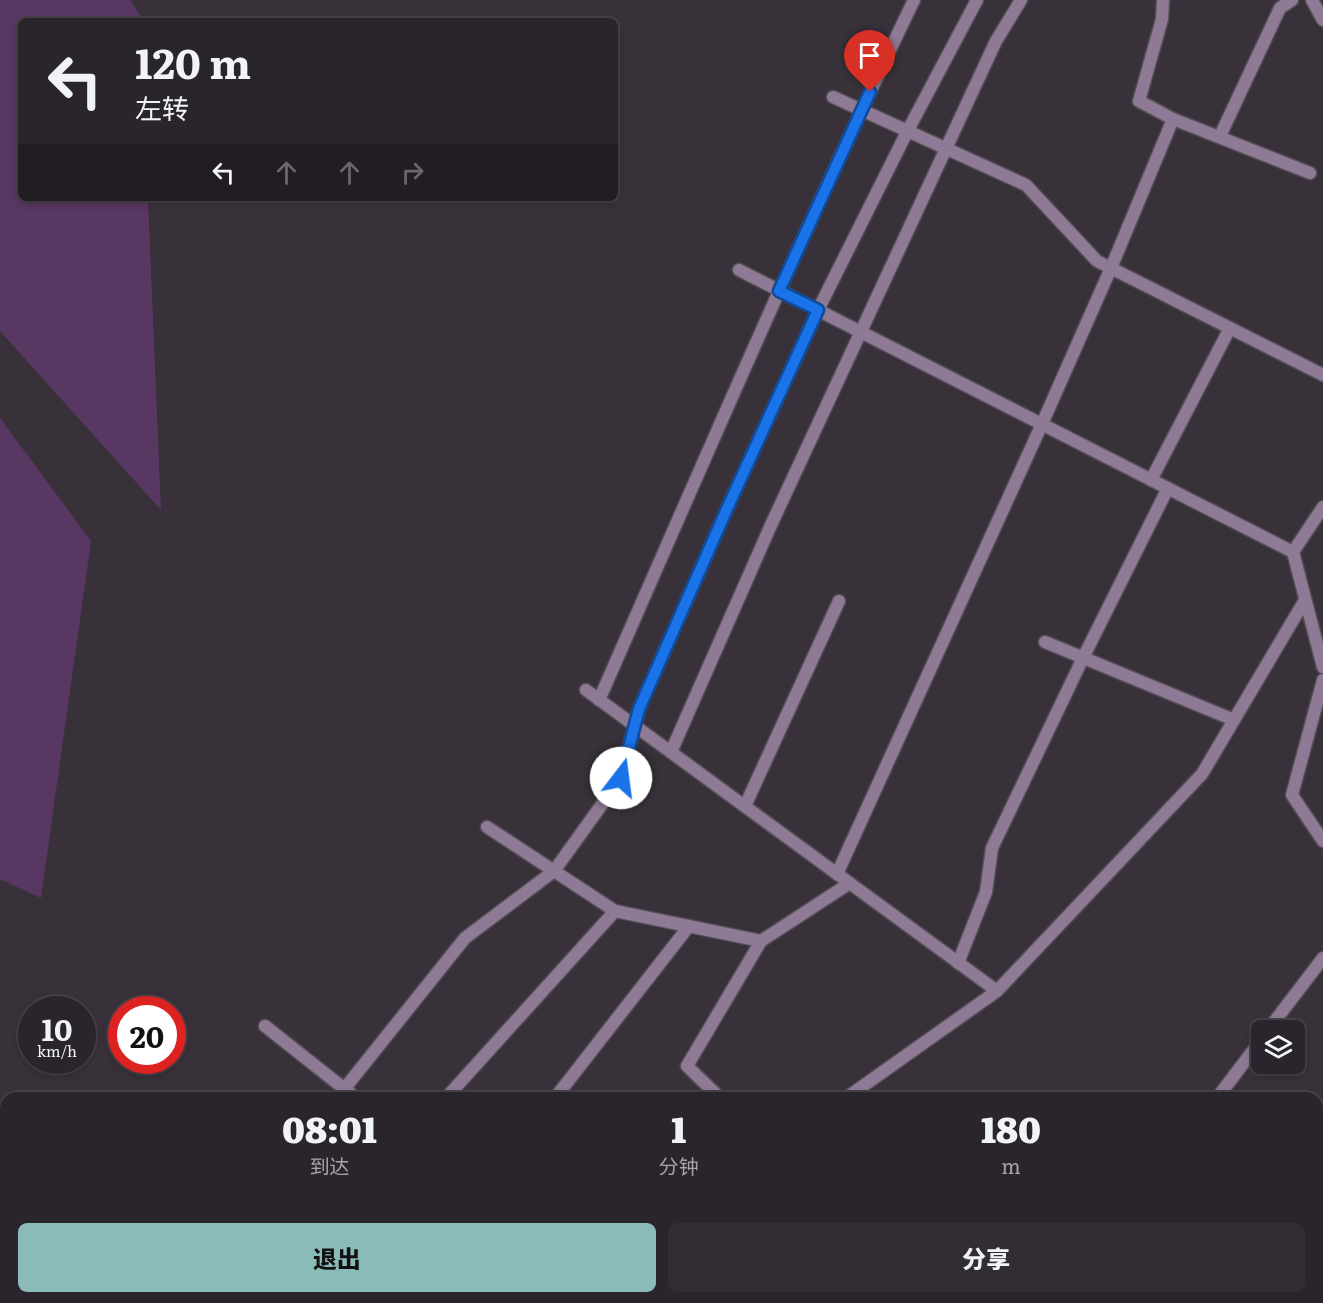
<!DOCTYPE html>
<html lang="zh">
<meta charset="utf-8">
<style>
body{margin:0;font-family:Literata,"Noto Sans SC",serif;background:#322d34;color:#f1f3f6;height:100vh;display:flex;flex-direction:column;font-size:22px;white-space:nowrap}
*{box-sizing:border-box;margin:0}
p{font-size:20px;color:#a5a5a9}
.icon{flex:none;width:33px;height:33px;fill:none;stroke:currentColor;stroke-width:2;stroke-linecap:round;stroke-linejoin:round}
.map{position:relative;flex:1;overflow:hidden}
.drawer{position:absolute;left:0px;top:1092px;width:1323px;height:212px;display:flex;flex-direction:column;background:#2a252c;border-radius:18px 18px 0 0;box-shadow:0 3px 9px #0003,0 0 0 2px #464248}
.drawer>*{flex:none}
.banner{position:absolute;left:18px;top:18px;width:600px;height:183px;border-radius:9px;box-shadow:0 3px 9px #0003,0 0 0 2px #464248;background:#2a252c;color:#f1f3f6;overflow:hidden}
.tools{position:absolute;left:1251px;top:1020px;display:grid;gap:12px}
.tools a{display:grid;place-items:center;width:54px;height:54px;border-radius:9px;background:#2a252c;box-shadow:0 3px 9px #0003,0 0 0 2px #464248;font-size:30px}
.speed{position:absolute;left:18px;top:996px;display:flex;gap:12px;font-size:30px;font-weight:700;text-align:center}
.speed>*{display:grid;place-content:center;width:78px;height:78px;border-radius:50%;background:#2a252c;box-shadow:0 3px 9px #0003,0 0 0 2px #464248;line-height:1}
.speed small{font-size:15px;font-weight:400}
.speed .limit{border:9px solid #d22;background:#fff;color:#111}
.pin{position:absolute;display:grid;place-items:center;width:51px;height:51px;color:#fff;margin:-62px -26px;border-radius:50% 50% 50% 0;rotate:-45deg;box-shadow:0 0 6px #0007}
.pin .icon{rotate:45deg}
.me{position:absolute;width:66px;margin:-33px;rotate:15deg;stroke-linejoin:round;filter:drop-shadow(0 0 4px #0008)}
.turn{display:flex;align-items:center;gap:21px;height:126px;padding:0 18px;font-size:27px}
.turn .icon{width:78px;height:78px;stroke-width:2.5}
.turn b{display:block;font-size:42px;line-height:51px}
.lanes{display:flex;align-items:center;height:57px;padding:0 18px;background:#0003;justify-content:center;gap:30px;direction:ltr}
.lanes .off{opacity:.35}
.eta{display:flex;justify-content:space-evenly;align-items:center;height:102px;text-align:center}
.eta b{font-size:36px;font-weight:800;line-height:42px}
.button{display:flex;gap:12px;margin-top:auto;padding:12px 18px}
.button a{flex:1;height:69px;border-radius:9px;background:#8bbbb9;color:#111;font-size:24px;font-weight:800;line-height:69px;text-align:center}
.button a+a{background:#322d34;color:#f1f3f6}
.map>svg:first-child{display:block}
.green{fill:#583762}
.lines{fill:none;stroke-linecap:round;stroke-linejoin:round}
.service-casing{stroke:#534d55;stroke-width:15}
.minor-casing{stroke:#534d55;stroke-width:15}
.service{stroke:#8f7a95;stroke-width:12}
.minor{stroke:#8f7a95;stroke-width:12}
.route-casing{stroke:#114b97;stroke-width:15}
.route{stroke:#1a73e8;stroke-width:10}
</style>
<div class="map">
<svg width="1323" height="1303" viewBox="0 0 1323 1303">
<rect width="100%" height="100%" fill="#38313a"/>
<path class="green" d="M 0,0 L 130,0 L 141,17 L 141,21 L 21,21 L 21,198 L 148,198 L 161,510 L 0,331 Z
M 0,418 L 91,541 L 41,898 L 0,879 Z"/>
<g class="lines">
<defs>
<path id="service" d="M 833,97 L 1026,185 L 1097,261 L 1323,375
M 1173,119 L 1310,173
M 1220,136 L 1280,8 L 1292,0
M 1151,480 L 1230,328
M 1045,642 L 1234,720
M 599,700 C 702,466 803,230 914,0
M 671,752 L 771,525 L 996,41 L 1021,0
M 745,806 L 839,601
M 837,874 L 1042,424 L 1111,268 L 1173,119 L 1139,101 L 1162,19 L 1163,0
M 958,963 L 986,892 L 992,848 L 1083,658 L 1168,488
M 265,1026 L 356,1098
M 337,1098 L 465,938 L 554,871 L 621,778 L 639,709 L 726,511 L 818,310 L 907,132 L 977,0
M 446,1098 L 615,911
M 555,1098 L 689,926
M 1317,1286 L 1323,1292
M 554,1298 L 559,1303
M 165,1303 L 181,1298
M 239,1303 L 277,1299 L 279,1298
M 395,1303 L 399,1298"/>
<path id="minor" d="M 1312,0 L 1323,20
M 739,270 L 1293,552
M 1323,507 L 1293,552 L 1323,667
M 1323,680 L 1292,795 L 1323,841
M 586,690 L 997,991
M 487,827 L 615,911 L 761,941
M 1268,1030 L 1323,958
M 720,1098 L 687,1066 L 761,941 L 850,883
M 846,1098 L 997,991 L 1202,774 L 1305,600
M 1217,1098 L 1262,1039
M 609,1303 L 615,1298
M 985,1303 L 992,1298"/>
</defs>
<use href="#service" class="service-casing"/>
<use href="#minor" class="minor-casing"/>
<use href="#service" class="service"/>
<use href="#minor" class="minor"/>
</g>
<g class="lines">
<defs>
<path id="route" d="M 621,778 L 639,709 L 726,511 L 818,310 L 779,291 L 870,92"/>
</defs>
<use href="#route" class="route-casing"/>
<use href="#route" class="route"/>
</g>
</svg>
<div class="tools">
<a><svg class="icon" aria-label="layers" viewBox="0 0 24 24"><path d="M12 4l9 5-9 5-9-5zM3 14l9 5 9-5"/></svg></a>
</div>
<div class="speed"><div>10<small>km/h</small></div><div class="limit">20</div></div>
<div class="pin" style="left:870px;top:92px;background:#d93025"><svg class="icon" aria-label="arrive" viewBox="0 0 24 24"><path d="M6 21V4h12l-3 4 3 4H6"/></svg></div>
<svg class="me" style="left:621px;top:778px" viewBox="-20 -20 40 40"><circle r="19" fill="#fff"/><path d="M0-13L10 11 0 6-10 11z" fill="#1a73e8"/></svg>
<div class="banner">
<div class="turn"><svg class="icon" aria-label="left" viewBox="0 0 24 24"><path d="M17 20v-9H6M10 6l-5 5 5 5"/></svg><div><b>120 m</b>左转</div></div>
<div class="lanes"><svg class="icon" aria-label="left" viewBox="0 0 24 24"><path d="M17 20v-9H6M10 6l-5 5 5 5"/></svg><svg class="icon off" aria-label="ahead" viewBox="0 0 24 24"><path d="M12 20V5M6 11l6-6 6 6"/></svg><svg class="icon off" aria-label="ahead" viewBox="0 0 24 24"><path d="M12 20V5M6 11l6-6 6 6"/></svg><svg class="icon off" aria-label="right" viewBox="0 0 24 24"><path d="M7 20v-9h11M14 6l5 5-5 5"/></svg></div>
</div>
<section class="drawer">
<div class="eta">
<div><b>08:01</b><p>到达</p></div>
<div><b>1</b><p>分钟</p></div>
<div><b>180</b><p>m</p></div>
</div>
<div class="button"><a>退出</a><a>分享</a></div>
</section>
</div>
